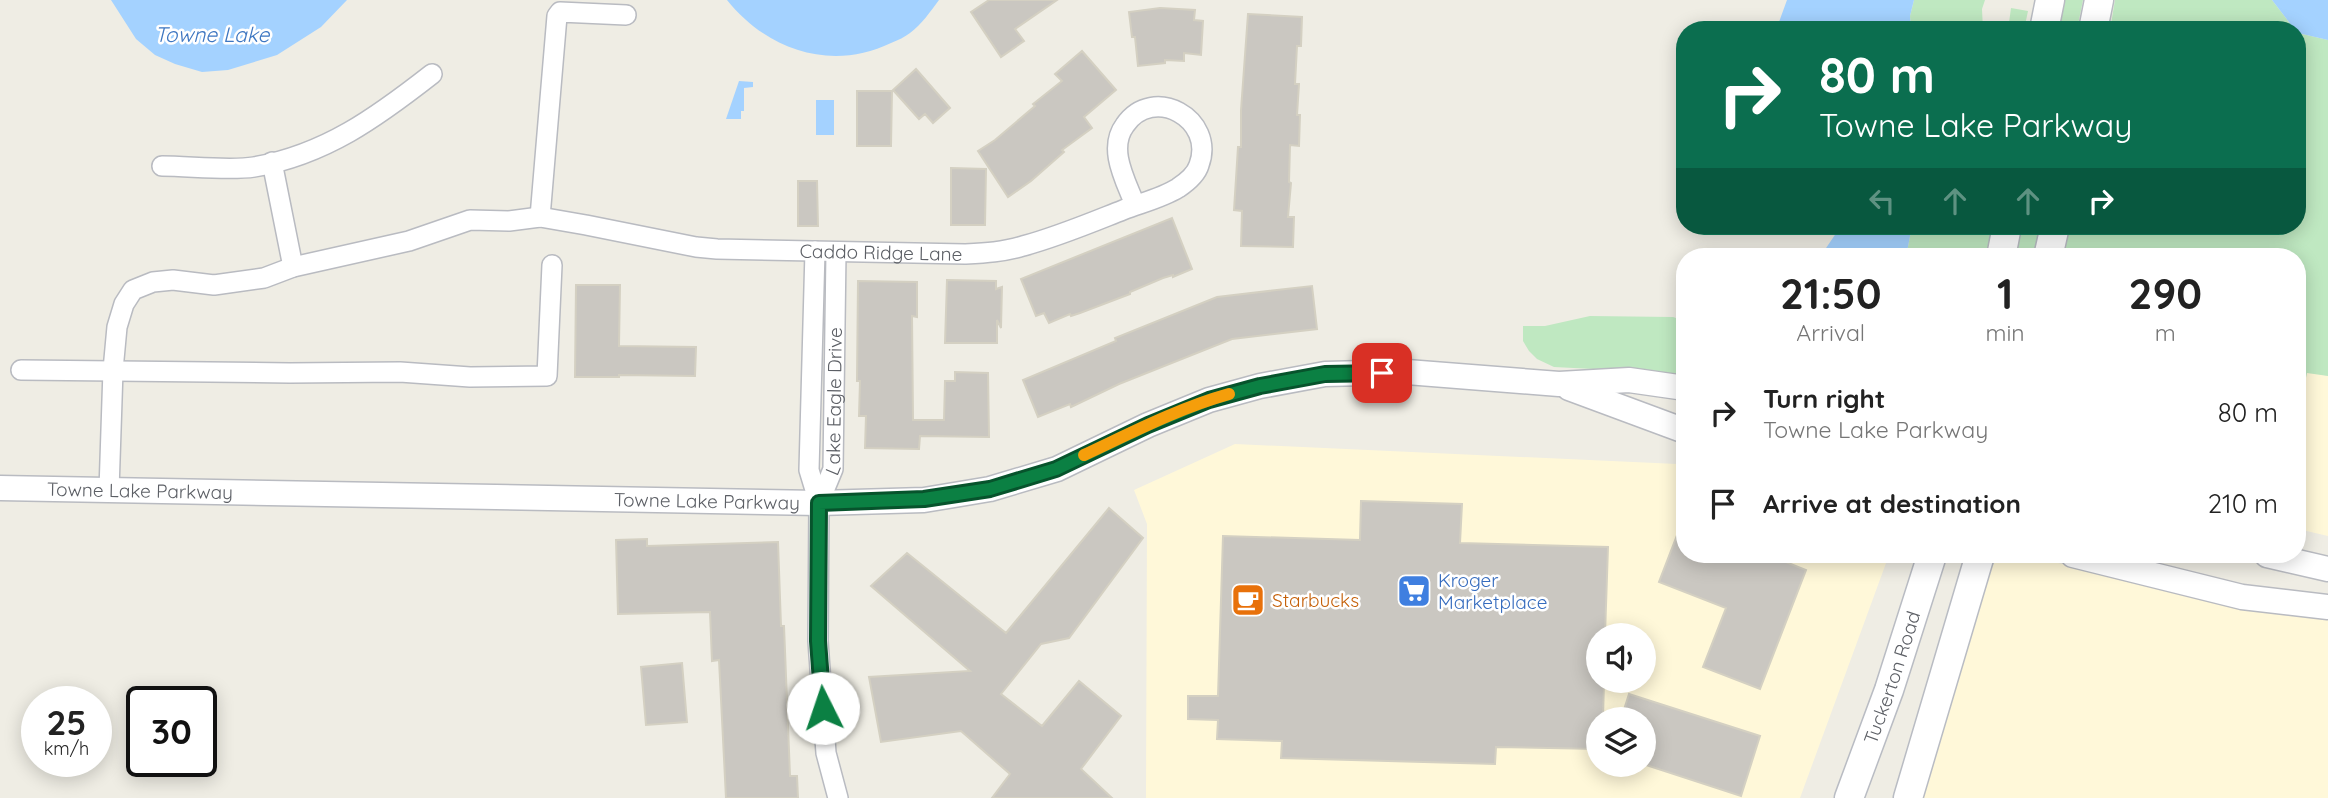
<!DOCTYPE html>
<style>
body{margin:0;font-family:Quicksand,sans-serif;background:#f2f2f2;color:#222;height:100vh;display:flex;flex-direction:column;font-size:26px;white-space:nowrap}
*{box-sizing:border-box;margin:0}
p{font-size:23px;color:#767676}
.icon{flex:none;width:38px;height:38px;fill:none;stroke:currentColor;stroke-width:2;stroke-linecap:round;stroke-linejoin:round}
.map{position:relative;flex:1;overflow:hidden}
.side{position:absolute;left:1676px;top:248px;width:630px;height:315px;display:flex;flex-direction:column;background:#fff;border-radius:28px;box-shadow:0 4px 18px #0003}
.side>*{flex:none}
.top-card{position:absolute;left:1676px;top:21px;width:630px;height:214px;border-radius:28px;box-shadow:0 4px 18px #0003;background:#0b6e4f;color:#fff;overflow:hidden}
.controls{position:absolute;left:1586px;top:623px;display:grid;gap:14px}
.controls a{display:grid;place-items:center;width:70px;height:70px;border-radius:50%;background:#fff;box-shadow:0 4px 18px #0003;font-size:35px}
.speed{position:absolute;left:21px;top:686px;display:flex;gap:14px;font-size:35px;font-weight:700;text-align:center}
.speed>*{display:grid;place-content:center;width:91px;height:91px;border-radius:50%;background:#fff;box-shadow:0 4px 18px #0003;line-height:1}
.speed small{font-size:18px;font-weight:400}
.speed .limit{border:4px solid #111;border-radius:10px;background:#fff;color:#111}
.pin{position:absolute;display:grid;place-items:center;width:60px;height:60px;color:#fff;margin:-30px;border-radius:14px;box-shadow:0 4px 10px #0006}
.me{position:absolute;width:77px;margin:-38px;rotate:356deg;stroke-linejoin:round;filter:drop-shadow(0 0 5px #0008)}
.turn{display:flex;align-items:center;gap:24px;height:147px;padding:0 28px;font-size:32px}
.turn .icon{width:91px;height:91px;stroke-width:2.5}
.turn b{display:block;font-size:49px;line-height:60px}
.lanes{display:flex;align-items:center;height:66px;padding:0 28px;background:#0003;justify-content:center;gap:35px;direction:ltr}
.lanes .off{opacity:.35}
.eta{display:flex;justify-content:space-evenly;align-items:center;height:119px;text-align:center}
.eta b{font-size:42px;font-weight:700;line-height:49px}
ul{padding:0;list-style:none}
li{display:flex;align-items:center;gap:21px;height:91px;padding:0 28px}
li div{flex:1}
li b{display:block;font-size:26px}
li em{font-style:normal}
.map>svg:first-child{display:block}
.commercial{fill:#fff8d9;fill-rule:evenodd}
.green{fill:#bfe8c1}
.water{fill:#a4d2ff}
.building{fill:#cac7c1;stroke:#d4d0c2;stroke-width:2}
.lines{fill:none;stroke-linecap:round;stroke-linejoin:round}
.minor-casing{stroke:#b9bbc1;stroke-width:22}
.tertiary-casing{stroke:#b9bbc1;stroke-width:27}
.secondary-casing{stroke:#b9bcc3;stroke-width:31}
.minor{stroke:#fff;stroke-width:19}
.tertiary{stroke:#fff;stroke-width:24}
.secondary{stroke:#fff;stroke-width:28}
.route-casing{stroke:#07532c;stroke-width:18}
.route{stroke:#0b8043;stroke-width:12}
.slow{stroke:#f59e0b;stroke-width:12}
.labels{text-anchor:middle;stroke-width:5;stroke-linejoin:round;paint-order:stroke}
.street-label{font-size:19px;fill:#5c5f65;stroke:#fff}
.shop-label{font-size:19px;fill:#366cbe;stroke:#fff;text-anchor:start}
.food-label{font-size:19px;fill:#c56008;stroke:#fff;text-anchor:start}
.water-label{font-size:21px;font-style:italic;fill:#3d76c1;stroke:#fff}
</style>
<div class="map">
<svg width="2328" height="798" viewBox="0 0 2328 798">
<rect width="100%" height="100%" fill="#efede4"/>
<path class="commercial" d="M 2307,372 L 2328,376 L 2328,536 L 2298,529 L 2298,417 Z
M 1235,444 L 1677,464 L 1685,467 L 1685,555 L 1889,555 L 1800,798 L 1146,798 L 1147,524 L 1134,490 ZM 1598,635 L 1643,635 L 1643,681 L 1598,681 ZM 1598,719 L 1643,719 L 1643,765 L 1598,765 Z
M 2007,555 L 2026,555 L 2231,606 L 2285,615 L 2328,618 L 2328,798 L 1921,798 L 1987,577 L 1995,562 Z"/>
<path class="green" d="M 1914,0 L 1985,0 L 1982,9 L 1983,30 L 1911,30 L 1910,16 Z
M 2063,0 L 2083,0 L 2077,30 L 2058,30 Z
M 2115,0 L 2272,0 L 2295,30 L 2110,30 Z
M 2011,8 L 2028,11 L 2024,30 L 2008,30 Z
M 2298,33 L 2328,40 L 2328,376 L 2307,373 L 2298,417 L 2298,257 L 2058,257 L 2065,226 L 2298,226 Z
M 1912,226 L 1997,226 L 1990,257 L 1906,257 Z
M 2019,226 L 2043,226 L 2036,257 L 2016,257 Z
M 1590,316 L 1673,317 L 1685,321 L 1685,379 L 1613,370 L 1554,367 L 1537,359 L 1529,351 L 1523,341 L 1523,326 L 1545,326 Z"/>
<path class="water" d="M 111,0 L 347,0 L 321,27 L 277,55 L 228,70 L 202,72 L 175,64 L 155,55 L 136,39 Z
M 727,0 L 939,0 C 930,12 922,24 910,33 C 905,37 898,40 891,43 C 831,72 767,50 727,0 Z
M 1787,0 L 1914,0 L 1910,16 L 1911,30 L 1772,30 L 1779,22 Z
M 2272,0 L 2328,0 L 2328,40 L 2298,33 L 2298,30 L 2295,30 Z
M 739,81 L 753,82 L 753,87 L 744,88 L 744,111 L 741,111 L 741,119 L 726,119 Z
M 816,100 L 834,100 L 834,135 L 816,135 Z
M 1841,226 L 1912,226 L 1906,257 L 1813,257 L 1824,251 Z"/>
<path class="building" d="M 989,0 L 1057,0 L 1015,29 L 1024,41 L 1001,57 L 971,12 Z
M 1160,8 L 1195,10 L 1194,20 L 1203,21 L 1201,55 L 1184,53 L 1184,61 L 1165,60 L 1165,63 L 1138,66 L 1135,37 L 1132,37 L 1129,12 Z
M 1248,14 L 1302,17 L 1301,46 L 1297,46 L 1295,84 L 1299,84 L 1297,115 L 1300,115 L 1299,146 L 1290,145 L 1289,182 L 1291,183 L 1288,217 L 1294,217 L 1293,247 L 1241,246 L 1242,211 L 1234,210 L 1238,147 L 1241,147 L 1241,110 Z
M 1082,51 L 1116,90 L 1084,117 L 1092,128 L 1062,150 L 1064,152 L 1031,181 L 1008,197 L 978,151 L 995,140 L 1035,106 L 1033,104 L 1062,81 L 1055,74 Z
M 916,69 L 950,108 L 933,123 L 925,114 L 919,119 L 893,90 Z
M 857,91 L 892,91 L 891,146 L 857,146 Z
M 951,168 L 986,169 L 985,225 L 951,225 Z
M 798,181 L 817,181 L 818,226 L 798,226 Z
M 1172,218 L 1192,269 L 1173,277 L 1173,275 L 1163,278 L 1130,292 L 1130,294 L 1080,313 L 1071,316 L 1070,314 L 1049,323 L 1044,313 L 1036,316 L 1021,279 Z
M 947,280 L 996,281 L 996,289 L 1002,287 L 1001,328 L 997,320 L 997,343 L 945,343 Z
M 858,281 L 917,282 L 917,317 L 912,316 L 913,420 L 944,420 L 945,381 L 955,381 L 955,372 L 988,373 L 989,437 L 920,436 L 919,449 L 865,448 L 866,416 L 859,416 L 860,381 L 857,381 Z
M 576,285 L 620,285 L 619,346 L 696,347 L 695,376 L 619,375 L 619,377 L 575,377 Z
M 1312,286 L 1317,329 L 1232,339 L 1119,384 L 1071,407 L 1070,404 L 1038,417 L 1023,380 L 1116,341 L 1115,338 L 1217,297 Z
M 1361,501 L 1462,504 L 1460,543 L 1608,547 L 1605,635 L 1598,635 L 1598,681 L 1604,681 L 1603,719 L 1598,719 L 1598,749 L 1496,747 L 1495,764 L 1281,758 L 1282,741 L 1217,739 L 1218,720 L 1188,719 L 1188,696 L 1218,696 L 1223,536 L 1360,540 Z
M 1109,508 L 1143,538 L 1069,638 L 1041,644 L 1001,694 L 1042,726 L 1079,681 L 1121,716 L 1081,769 L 1112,798 L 992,798 L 1010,774 L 961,731 L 881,742 L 869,677 L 970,671 L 871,586 L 907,553 L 1006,633 Z
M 1684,517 L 1685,555 L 1768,555 L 1806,570 L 1760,689 L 1703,667 L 1726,608 L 1659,582 Z
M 647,539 L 647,546 L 778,542 L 781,626 L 784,626 L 790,776 L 797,776 L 798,798 L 726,798 L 719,660 L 712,661 L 710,612 L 618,614 L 616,540 Z
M 682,663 L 687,722 L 646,725 L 641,667 Z
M 1629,694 L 1760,736 L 1741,796 L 1643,764 L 1643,719 L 1621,719 Z"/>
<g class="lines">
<defs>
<g id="minor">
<path d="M 272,162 L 293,267"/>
<path d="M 162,166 C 189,166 229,171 254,167 C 325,155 377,117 432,74"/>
<path d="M 540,217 L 557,16 L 560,12 L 626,15"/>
<path d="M 815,251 L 809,470 L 819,503 L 818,641 L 826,753 L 838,798"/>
<path d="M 21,370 L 290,373 L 400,372 L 470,377 L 547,376 L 552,265"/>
<path id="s1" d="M 109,490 L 113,370 L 117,327 L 124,304 L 133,290 L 153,282 L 173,280 L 214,285 L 264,278 L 293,267 L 409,241 L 470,220 L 509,221 L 540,217 L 586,225 L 696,247 L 717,249 L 965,254 C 984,253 1004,252 1023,246 C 1057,237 1090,223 1123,210 C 1141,203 1162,198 1178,188 C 1187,182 1196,175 1199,165 C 1216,119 1153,84 1125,125 C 1107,149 1126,181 1135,205"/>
<path id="s2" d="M 819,503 L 833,469 L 836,252"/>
</g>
<g id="tertiary">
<path d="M 1569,388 L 1685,431"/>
<path id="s3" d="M 0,488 L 819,503 L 924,500 L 990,489 L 1057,469 L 1148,425 L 1209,400 L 1260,386 L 1325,374 L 1407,372 L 1559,384 L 1629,380 L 1685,388"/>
<path d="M 2073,555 L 2242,597 L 2328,607"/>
<path d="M 2267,555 L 2328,569"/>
</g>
<g id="secondary">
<path d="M 2044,30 L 2050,0"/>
<path d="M 2093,30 L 2099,0"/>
<path d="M 2001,257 L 2007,226"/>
<path d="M 2048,257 L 2055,226"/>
<path id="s4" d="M 1849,798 L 1889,690 L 1932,555"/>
<path d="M 1908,798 L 1980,555"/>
</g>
</defs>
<use href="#minor" class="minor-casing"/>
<use href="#tertiary" class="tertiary-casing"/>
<use href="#secondary" class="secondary-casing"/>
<use href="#minor" class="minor"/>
<use href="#tertiary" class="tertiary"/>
<use href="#secondary" class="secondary"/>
</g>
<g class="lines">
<defs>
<path id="route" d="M 823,708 L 818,641 L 819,503 L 924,499 L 990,489 L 1056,469 L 1148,425 L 1209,400 L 1260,386 L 1325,374 L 1382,373"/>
</defs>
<use href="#route" class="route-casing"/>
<use href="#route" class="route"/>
<path class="slow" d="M 1084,455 C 1131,433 1179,408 1229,394"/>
</g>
<defs>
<symbol id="supermarket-square" viewBox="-11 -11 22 22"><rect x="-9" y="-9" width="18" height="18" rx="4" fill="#3f7fe0" stroke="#fff"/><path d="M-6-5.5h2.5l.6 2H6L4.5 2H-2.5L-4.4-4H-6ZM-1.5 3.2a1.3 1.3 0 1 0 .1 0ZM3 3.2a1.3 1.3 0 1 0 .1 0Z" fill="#fff"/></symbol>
<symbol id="cafe-square" viewBox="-11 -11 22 22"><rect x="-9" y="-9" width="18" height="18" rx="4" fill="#e8710a" stroke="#fff"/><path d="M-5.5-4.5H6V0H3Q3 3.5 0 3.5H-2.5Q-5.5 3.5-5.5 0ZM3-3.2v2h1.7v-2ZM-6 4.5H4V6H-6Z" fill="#fff"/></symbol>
</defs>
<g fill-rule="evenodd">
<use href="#supermarket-square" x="1395" y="572" width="38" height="38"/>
<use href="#cafe-square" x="1229" y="581" width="38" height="38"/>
</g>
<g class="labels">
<g class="street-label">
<text dy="7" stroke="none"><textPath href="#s1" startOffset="966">Caddo Ridge Lane</textPath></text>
<text dy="7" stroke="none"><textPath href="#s2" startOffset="105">Lake Eagle Drive</textPath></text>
<text dy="7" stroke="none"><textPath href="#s3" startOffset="140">Towne Lake Parkway</textPath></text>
<text dy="7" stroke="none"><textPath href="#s3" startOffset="707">Towne Lake Parkway</textPath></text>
<text dy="7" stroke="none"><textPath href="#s4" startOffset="128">Tuckerton Road</textPath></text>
</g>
<g class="shop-label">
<text x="1438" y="587">Kroger<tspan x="1438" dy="22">Marketplace</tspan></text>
</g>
<g class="food-label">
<text x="1272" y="607">Starbucks</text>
</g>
<g class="water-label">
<text x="212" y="42">Towne Lake</text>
</g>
</g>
</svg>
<div class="controls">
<a><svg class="icon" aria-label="sound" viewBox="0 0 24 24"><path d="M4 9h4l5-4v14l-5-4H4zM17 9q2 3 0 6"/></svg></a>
<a><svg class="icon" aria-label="layers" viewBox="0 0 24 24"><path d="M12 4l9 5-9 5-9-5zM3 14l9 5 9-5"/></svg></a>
</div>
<div class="speed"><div>25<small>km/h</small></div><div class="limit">30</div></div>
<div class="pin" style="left:1382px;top:373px;background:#d93025"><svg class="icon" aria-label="arrive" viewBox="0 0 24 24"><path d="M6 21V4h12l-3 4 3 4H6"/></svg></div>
<svg class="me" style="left:823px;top:708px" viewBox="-20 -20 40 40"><circle r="19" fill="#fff"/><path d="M0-13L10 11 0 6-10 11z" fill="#0b8043"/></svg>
<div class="top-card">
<div class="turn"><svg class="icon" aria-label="right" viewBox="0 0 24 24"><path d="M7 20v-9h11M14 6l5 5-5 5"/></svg><div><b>80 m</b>Towne Lake Parkway</div></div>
<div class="lanes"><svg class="icon off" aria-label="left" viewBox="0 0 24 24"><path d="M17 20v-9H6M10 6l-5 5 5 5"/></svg><svg class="icon off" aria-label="ahead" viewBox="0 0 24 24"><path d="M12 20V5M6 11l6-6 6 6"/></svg><svg class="icon off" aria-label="ahead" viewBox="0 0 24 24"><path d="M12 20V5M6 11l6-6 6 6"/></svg><svg class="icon" aria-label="right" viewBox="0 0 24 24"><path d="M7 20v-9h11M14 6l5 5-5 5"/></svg></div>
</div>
<section class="side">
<div class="eta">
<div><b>21:50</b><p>Arrival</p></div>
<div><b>1</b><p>min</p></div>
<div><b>290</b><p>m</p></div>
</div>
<ul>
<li><svg class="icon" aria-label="right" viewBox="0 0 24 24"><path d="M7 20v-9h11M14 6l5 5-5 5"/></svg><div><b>Turn right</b><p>Towne Lake Parkway</p></div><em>80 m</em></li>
<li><svg class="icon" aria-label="arrive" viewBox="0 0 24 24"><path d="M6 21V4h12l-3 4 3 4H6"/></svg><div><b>Arrive at destination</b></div><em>210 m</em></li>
</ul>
</section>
</div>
